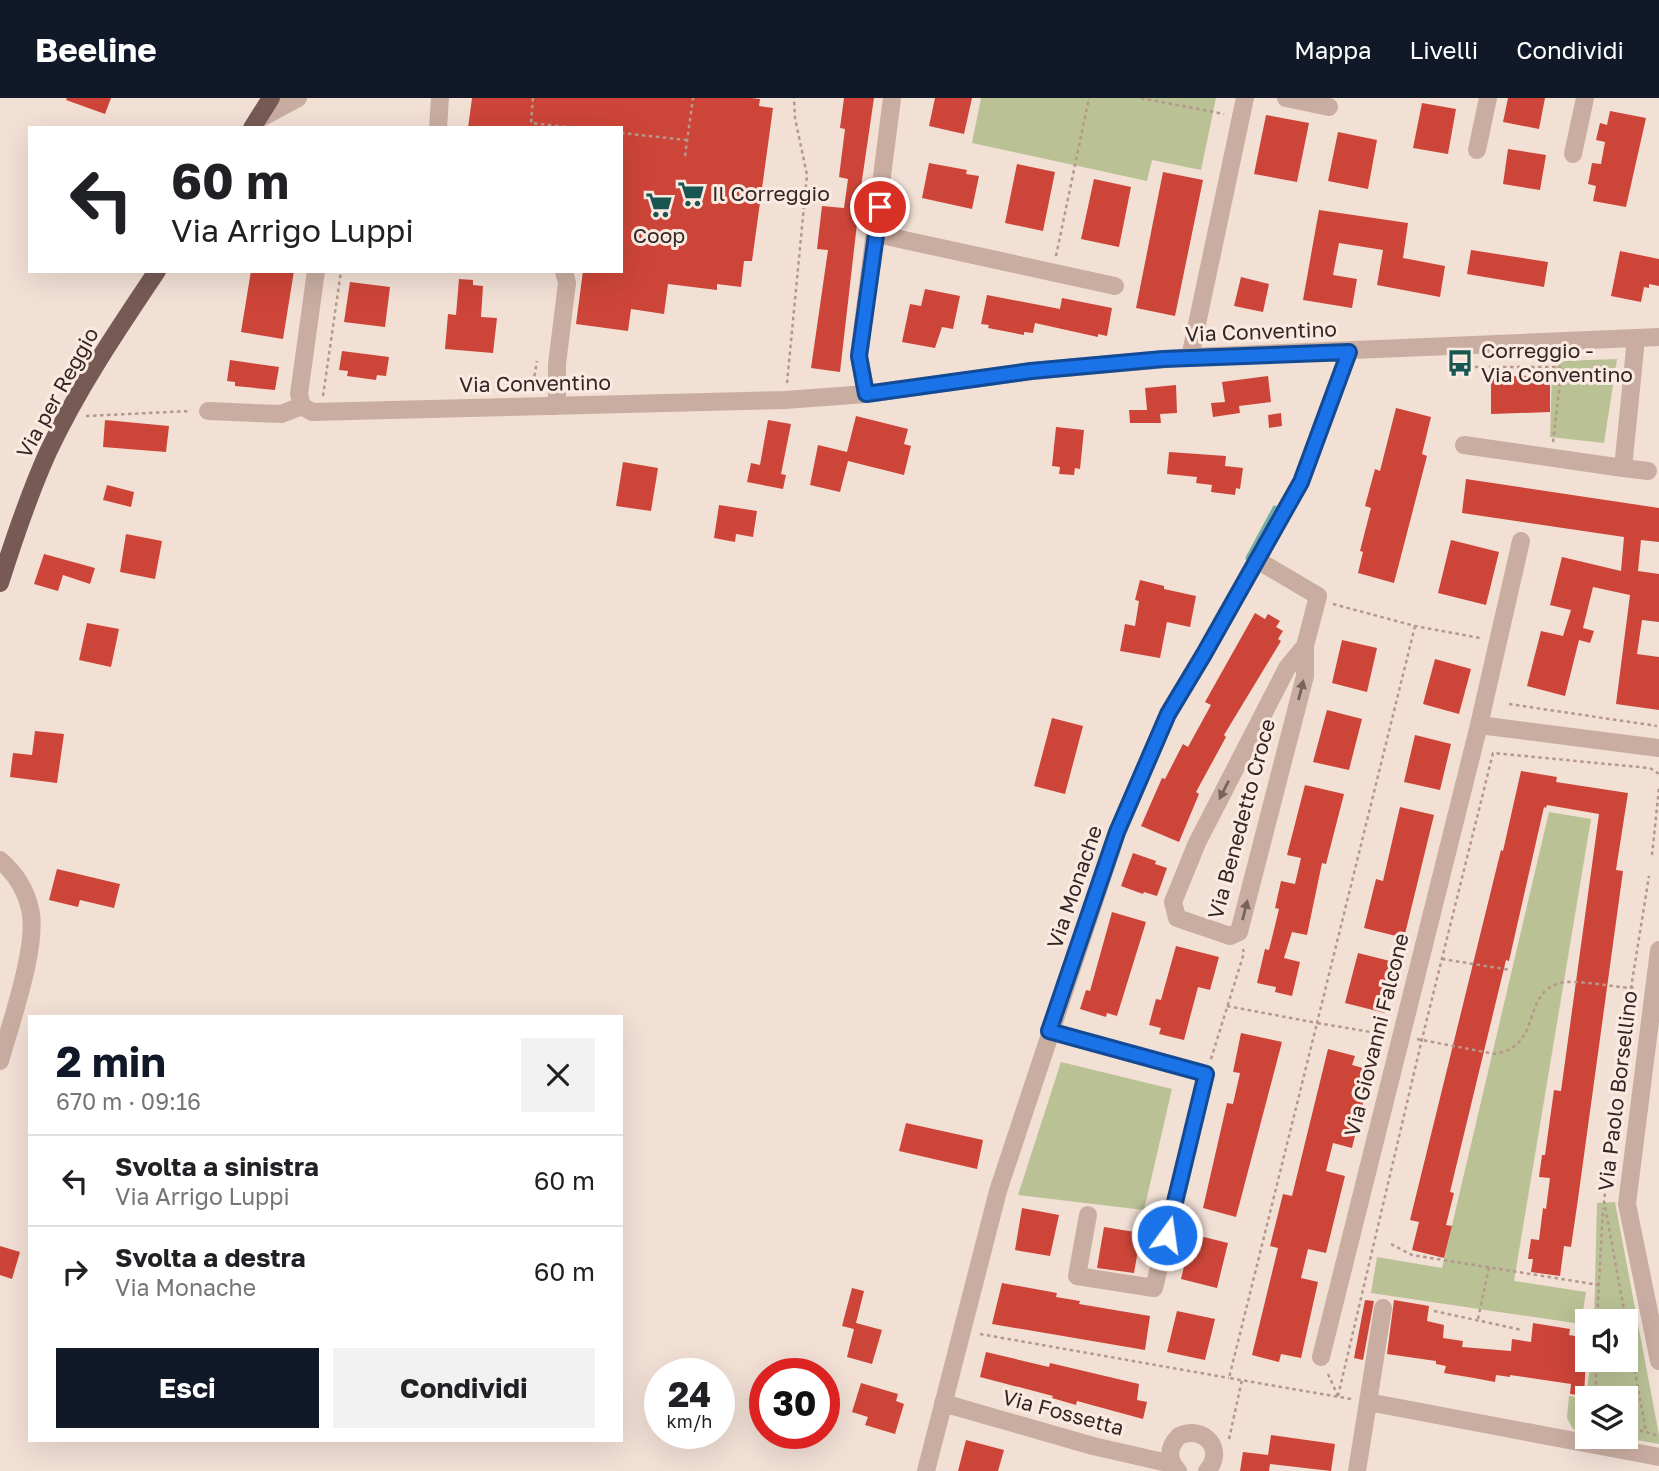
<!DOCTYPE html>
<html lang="it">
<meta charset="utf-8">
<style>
body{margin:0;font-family:"Golos Text",sans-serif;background:#f2f2f2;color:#202124;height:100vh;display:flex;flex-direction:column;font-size:26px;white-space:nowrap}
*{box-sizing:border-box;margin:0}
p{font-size:23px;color:#757577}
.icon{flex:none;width:38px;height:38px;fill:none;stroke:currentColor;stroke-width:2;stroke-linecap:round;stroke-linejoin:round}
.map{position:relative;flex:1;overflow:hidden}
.side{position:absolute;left:28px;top:917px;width:595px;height:427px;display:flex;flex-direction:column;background:#fff;border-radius:0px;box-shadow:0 7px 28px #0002}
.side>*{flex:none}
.top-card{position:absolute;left:28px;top:28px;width:595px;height:147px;border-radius:0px;box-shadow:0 7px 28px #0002;background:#fff;color:#202124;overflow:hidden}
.controls{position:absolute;left:1575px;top:1211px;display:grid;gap:14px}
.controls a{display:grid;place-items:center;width:63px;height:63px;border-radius:0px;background:#fff;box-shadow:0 7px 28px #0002;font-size:35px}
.speed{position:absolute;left:644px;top:1260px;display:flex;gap:14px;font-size:35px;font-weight:700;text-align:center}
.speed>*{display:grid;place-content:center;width:91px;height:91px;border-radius:50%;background:#fff;box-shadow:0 7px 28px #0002;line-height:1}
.speed small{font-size:18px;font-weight:400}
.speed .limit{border:10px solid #d22;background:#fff;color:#111}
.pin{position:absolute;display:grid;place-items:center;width:60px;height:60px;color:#fff;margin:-30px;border:4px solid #fff;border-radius:50%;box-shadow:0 2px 7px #0007}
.me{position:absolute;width:77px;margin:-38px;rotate:14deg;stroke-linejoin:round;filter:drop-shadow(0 0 5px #0008)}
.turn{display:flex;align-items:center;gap:24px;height:147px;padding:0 28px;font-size:32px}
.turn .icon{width:91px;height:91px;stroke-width:2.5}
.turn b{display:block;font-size:49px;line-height:60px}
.round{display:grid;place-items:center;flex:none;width:74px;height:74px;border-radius:0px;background:#f2f2f2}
.headline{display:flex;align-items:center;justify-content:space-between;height:119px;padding:0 28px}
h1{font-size:42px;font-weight:700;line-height:52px;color:#111827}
.primary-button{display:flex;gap:14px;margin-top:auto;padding:14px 28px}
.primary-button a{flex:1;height:80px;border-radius:0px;background:#111827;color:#fff;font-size:28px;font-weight:700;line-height:80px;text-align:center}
.primary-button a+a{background:#f2f2f2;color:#202124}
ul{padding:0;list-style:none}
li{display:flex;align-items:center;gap:21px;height:91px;padding:0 28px;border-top:2px solid #e0e0e0}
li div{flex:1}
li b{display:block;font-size:26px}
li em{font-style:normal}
header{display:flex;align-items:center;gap:42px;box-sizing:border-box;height:98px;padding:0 35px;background:#111827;color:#fff}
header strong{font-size:33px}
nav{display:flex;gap:38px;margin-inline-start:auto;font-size:24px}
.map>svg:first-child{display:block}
.green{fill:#b9c195}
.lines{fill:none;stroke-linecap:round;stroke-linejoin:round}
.stream{stroke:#73b0a9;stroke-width:5}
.building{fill:#cd4538}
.path{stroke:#b6978b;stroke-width:2.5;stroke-dasharray:3.5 3.5;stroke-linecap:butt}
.minor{stroke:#caada1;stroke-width:18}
.major{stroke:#775a54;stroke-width:18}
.oneway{fill:#77635c}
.route-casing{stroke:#114b97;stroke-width:18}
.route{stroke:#1a73e8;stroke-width:12}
.labels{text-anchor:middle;stroke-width:6;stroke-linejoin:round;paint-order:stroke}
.poi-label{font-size:21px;fill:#332624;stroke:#faeae1;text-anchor:start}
.street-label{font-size:21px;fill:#332624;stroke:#faeae1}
</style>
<header>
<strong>Beeline</strong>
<nav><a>Mappa</a><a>Livelli</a><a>Condividi</a></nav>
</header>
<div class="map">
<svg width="1659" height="1373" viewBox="0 0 1659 1373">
<rect width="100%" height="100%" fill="#f2e0d5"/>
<path class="green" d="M 981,0 L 1216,0 L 1201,72 L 1152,62 L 1147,83 L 972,45 Z
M 1617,261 L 1604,345 L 1550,339 L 1552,271 L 1564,263 Z
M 1549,714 L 1591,721 L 1514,1183 L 1586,1194 L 1581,1226 L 1371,1195 L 1377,1159 L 1442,1170 Z
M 1061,964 L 1172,991 L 1144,1112 L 1018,1097 Z
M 1615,1104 L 1659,1337 L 1659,1346 L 1619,1339 L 1626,1339 L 1626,1300 L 1587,1300 L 1587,1333 L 1573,1331 L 1567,1320 L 1569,1298 L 1586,1300 L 1591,1262 L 1626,1262 L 1626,1223 L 1594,1223 L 1597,1105 Z"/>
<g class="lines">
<path class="stream" d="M 1248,460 L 1275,410"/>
</g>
<path class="building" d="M 67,0 L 111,0 L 105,16 L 66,2 Z
M 472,0 L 751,0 L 760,1 L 759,8 L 773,10 L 752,163 L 744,163 L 741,189 L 717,186 L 717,192 L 668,186 L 664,216 L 631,211 L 628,233 L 576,226 L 583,173 L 621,173 L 621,30 L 468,30 Z
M 844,0 L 874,0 L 862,82 L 840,274 L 811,270 L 828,152 L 817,151 L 822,108 L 844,110 L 848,81 L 839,79 L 845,31 L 840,30 Z
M 935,0 L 972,0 L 964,36 L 929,28 Z
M 1508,0 L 1545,0 L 1539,31 L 1503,24 Z
M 1422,5 L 1456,11 L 1448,56 L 1413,50 Z
M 1610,13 L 1646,20 L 1626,109 L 1593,103 L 1596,88 L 1588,86 L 1592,65 L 1601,66 L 1605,44 L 1596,42 L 1600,25 L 1607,27 Z
M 1266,17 L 1309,25 L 1297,84 L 1254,76 Z
M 1338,34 L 1377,42 L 1368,91 L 1328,83 Z
M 1508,51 L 1546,57 L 1540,92 L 1503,86 Z
M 929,65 L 967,72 L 966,76 L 979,78 L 972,111 L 922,100 Z
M 1017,66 L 1055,74 L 1043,133 L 1005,125 Z
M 1163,74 L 1203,82 L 1175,218 L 1136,210 Z
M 1094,81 L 1131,89 L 1119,149 L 1081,141 Z
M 1319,112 L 1408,125 L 1403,160 L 1445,168 L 1440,199 L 1377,187 L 1383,152 L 1339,145 L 1333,177 L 1357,181 L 1352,210 L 1303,202 Z
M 1471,152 L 1548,164 L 1544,189 L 1467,176 Z
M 1620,153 L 1659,161 L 1659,188 L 1649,186 L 1649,190 L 1644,189 L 1641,204 L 1611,198 Z
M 251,173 L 294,173 L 283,241 L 241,234 Z
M 1241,179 L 1269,186 L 1263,214 L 1234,208 Z
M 459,181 L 473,182 L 473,187 L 483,188 L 481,219 L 497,220 L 493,255 L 445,251 L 448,216 L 456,217 Z
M 350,184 L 390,189 L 385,229 L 344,224 Z
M 925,191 L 960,198 L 953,231 L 942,229 L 935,250 L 902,244 L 910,206 L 921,208 Z
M 987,197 L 1060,211 L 1062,200 L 1112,210 L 1107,238 L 1098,236 L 1098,239 L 1035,225 L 1033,235 L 1024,234 L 1024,237 L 988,230 L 989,227 L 981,226 Z
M 342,253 L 389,259 L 386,278 L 377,277 L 376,282 L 347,278 L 348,273 L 339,272 Z
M 230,262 L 279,269 L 275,292 L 235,288 L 235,284 L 227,283 Z
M 1550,277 L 1550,314 L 1491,316 L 1491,279 Z
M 1268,278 L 1271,304 L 1239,308 L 1240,315 L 1213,319 L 1211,305 L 1225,304 L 1222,284 Z
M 1176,287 L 1177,315 L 1160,316 L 1161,325 L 1130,325 L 1129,312 L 1147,312 L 1145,290 Z
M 1396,310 L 1431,319 L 1422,356 L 1427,358 L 1394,485 L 1358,475 L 1363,454 L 1360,453 L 1371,410 L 1365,408 L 1375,371 L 1380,373 Z
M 1281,315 L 1282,328 L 1269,330 L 1268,317 Z
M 856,318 L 908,331 L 904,346 L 911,348 L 904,377 L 848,363 L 840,394 L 810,387 L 818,347 L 847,354 Z
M 105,322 L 169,328 L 166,354 L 103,349 Z
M 768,322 L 791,326 L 781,376 L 786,377 L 783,391 L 747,384 L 751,365 L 760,367 Z
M 1056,329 L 1084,332 L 1080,371 L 1075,370 L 1074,377 L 1059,376 L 1060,369 L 1052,368 Z
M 1169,354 L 1226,358 L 1225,368 L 1243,370 L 1240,391 L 1236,390 L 1235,397 L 1211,394 L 1212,387 L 1196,385 L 1197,379 L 1167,376 Z
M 623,364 L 658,370 L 651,413 L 616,408 Z
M 1466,381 L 1659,410 L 1659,444 L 1641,442 L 1638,473 L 1659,476 L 1659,524 L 1642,522 L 1637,556 L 1659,559 L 1659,612 L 1616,606 L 1630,497 L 1593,489 L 1583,530 L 1594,533 L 1590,545 L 1579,542 L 1565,598 L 1527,588 L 1541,533 L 1563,538 L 1571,512 L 1550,507 L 1562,459 L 1621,473 L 1624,439 L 1462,415 Z
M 107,387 L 134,394 L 131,409 L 103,402 Z
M 719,407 L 757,413 L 753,439 L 736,436 L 735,444 L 714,440 Z
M 126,436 L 162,443 L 155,481 L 120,474 Z
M 1451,442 L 1499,454 L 1486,507 L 1438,495 Z
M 44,456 L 95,470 L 90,486 L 63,477 L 58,493 L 34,486 Z
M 1140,482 L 1164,488 L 1164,491 L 1196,498 L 1190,529 L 1167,524 L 1160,560 L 1120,553 L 1125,526 L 1135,528 L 1139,503 L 1135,502 Z
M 1255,515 L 1265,521 L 1268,516 L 1280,523 L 1276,529 L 1283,533 L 1278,541 L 1281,543 L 1224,637 L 1226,639 L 1196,694 L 1199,696 L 1179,744 L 1141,728 L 1162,680 L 1165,681 L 1183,646 L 1188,649 L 1211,607 L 1205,604 Z
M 87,525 L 119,531 L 111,569 L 79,562 Z
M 1342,542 L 1377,550 L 1367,594 L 1332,585 Z
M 1435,561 L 1471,571 L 1459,616 L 1423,606 Z
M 1327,612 L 1362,621 L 1349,672 L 1313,664 Z
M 1052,620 L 1083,628 L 1065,696 L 1034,688 Z
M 35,633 L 64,636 L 57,685 L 10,679 L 13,655 L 32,657 Z
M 1415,637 L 1451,646 L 1440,692 L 1404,684 Z
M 1521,673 L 1557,679 L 1556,684 L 1628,695 L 1616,772 L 1623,773 L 1578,1101 L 1571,1149 L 1564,1148 L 1560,1178 L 1531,1174 L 1533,1161 L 1528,1161 L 1531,1141 L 1539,1142 L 1543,1110 L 1546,1111 L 1550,1080 L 1539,1079 L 1542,1057 L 1545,1057 L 1554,992 L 1561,993 L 1599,716 L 1547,707 L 1546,710 L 1544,709 L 1509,863 L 1506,862 L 1450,1094 L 1454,1095 L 1446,1127 L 1452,1128 L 1444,1160 L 1412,1152 L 1419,1124 L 1410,1122 L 1501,752 L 1503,753 Z
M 1305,687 L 1344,696 L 1326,766 L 1322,765 L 1307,837 L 1292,834 L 1284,860 L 1300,864 L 1292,898 L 1275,894 L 1276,889 L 1257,885 L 1265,851 L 1269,852 L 1279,811 L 1275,810 L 1281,783 L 1295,786 L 1301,760 L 1287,757 Z
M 1400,709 L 1434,717 L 1404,840 L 1364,830 L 1376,781 L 1383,783 Z
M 1133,755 L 1156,763 L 1155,766 L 1167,770 L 1157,798 L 1144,794 L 1143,796 L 1121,788 Z
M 57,771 L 120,786 L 114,810 L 80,802 L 78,809 L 49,802 Z
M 1112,814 L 1146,824 L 1117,918 L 1107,915 L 1106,919 L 1080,911 L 1086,892 L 1090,893 Z
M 1176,848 L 1219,859 L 1210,892 L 1198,889 L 1184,942 L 1159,936 L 1161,930 L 1149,927 L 1156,901 L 1161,902 Z
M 1358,855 L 1398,865 L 1385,915 L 1345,905 Z
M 1241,935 L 1282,944 L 1236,1119 L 1203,1110 L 1227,1005 L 1233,1006 L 1240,975 L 1233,974 Z
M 1328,951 L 1355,958 L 1352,967 L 1371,972 L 1352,1050 L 1333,1045 L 1326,1073 L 1345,1078 L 1326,1155 L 1308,1151 L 1301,1180 L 1318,1184 L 1301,1260 L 1281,1256 L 1279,1264 L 1252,1257 L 1278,1150 L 1270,1148 L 1283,1096 L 1292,1098 Z
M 906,1025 L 983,1042 L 977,1071 L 899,1053 Z
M 1022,1110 L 1059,1117 L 1050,1158 L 1015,1152 Z
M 1104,1129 L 1141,1135 L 1134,1175 L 1097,1170 Z
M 1192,1136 L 1228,1145 L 1217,1190 L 1181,1181 Z
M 0,1148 L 20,1154 L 12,1181 L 0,1177 Z
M 1002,1185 L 1057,1195 L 1056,1199 L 1080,1203 L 1079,1206 L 1150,1218 L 1145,1252 L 992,1226 Z
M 852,1190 L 864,1193 L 856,1225 L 882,1232 L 872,1266 L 847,1259 L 854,1231 L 842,1228 Z
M 1365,1202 L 1374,1203 L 1363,1262 L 1354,1260 Z
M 1394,1202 L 1429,1208 L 1427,1223 L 1444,1227 L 1443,1240 L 1463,1243 L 1462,1249 L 1511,1253 L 1512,1241 L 1531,1244 L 1533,1225 L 1570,1231 L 1569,1237 L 1587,1240 L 1584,1298 L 1570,1296 L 1571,1286 L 1510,1277 L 1510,1279 L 1496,1277 L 1495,1284 L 1474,1280 L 1444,1275 L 1446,1268 L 1436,1266 L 1436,1263 L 1387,1256 Z
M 1177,1213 L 1215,1221 L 1205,1262 L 1167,1254 Z
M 986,1254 L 1049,1269 L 1050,1265 L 1139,1286 L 1137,1302 L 1147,1304 L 1143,1321 L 1077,1303 L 1076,1307 L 1052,1300 L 1053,1298 L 980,1279 Z
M 861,1285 L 898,1296 L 896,1303 L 904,1306 L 895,1336 L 865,1327 L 868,1319 L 852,1314 Z
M 1271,1337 L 1335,1346 L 1331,1373 L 1270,1366 L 1269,1373 L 1240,1373 L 1243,1354 L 1268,1357 Z
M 966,1342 L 1004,1352 L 998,1373 L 958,1373 Z"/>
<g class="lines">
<path class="path" d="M 533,0 L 531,25 L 575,30
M 1141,0 L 1224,16
M 621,35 L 687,42
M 685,58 L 693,0
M 1056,158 L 1089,0
M 1447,269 L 1560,269 L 1561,275
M 575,278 L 585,288
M 787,285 L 807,77 L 795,20 L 794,0
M 532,292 L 537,263
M 323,298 L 341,173
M 86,318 L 191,313
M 1553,344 L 1561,276 L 1615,277
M 1333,506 L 1415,528 L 1480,540
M 1509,606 L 1657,628
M 1650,670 L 1659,676
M 1652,757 L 1659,690
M 1442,861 L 1511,872
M 1227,908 L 1317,925 L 1415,528
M 1417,941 L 1495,956 C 1544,947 1520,896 1560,885 C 1573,881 1614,889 1631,890 L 1636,888
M 1211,961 L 1244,855 L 1243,851
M 1391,1146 L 1412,1157 L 1599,1187
M 1434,1213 L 1522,1232
M 1478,1221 L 1489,1169
M 1597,1223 L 1603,1110
M 1626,1223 L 1604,1103 L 1631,890 L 1649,778
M 1626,1224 L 1646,1334 L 1659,1338
M 980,1236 L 1229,1280
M 1596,1262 L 1596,1300
M 1328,1276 L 1338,1298
M 1338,1298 L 1422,941 L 1493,655 L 1649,670
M 1351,1301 L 1229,1280 L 1317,925 L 1383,936
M 1626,1329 L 1646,1334
M 1229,1341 L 1242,1282"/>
<path class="minor" d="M 1286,0 L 1329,9
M 257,22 L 298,0
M 438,30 L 440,0
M 1477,52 L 1488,0
M 1573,56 L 1585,0
M 877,136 L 1115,188
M 1190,259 L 1245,0
M 866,296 L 859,258 L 892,0
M 302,308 L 299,296 L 316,173
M 557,308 L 557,266 L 567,185 L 564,173
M 208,313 L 281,316 L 302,308 L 312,314 L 785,302 L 866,296 L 1031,273 L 1190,259 L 1659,239
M 1464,347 L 1623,370 L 1636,241
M 1623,370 L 1648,373
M 1257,462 L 1318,498 L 1305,548 L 1305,578 L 1239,834 L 1230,838 L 1177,820 L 1173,804 L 1197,745 L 1287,570 L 1305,548
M 1479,627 L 1659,650
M 0,762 C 15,775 26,792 30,811 C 39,846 10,927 0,963
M 1659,852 L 1627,1106 L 1659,1263
M 1049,933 L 1206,976 L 1154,1190 L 1077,1178 L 1088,1117
M 1321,1259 L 1479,627 L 1521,443
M 1368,1304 L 1383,1210
M 943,1305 L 1093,1348 L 1172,1366
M 926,1373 L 998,1093 L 1117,735 L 1168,616 L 1204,556 L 1301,384 L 1349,254
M 1178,1373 C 1167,1361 1168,1349 1179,1338 C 1204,1326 1226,1352 1207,1373
M 1357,1373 L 1368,1304 L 1659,1359"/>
<path class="major" d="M 252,30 L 271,0
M 0,485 C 14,441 29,396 48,354 C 78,290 118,231 157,173"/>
</g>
<defs><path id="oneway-solid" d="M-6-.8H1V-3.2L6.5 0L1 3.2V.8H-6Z" transform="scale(1.75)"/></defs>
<g class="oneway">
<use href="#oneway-solid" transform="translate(1301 592) rotate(-76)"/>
<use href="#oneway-solid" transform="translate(1224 692) rotate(117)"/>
<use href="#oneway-solid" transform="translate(1245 812) rotate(-76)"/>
</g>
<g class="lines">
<defs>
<path id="route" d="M 880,109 L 859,258 L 866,296 L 1031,273 L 1163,261 L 1349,254 L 1301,384 L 1204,556 L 1168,616 L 1117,734 L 1049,933 L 1206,976 L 1167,1137"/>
</defs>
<use href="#route" class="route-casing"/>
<use href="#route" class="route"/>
</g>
<defs>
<symbol id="supermarket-bare" viewBox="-9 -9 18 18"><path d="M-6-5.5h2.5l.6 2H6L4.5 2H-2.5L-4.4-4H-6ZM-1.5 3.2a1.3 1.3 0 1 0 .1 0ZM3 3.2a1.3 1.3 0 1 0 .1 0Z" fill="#185651" stroke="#faeae1" stroke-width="2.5" paint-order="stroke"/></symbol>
<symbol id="bus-bare" viewBox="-9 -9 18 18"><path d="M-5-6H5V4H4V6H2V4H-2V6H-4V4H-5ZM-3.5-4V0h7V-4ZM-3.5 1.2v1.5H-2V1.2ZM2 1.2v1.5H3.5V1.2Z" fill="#185651" stroke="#faeae1" stroke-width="2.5" paint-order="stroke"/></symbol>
</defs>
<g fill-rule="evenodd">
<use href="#supermarket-bare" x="672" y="77" width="38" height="38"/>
<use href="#supermarket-bare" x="640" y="88" width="38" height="38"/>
<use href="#bus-bare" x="1441" y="246" width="38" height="38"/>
</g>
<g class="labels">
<g class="poi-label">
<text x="712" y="103">Il Correggio</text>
<text x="659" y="145" text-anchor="middle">Coop</text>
<text x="1481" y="260">Correggio -<tspan x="1481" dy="24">Via Conventino</tspan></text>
</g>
<g class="street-label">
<text transform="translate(1261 234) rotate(-2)" y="7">Via Conventino</text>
<text transform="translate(535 286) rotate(-1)" y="7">Via Conventino</text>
<text transform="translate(58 295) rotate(-61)" y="7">Via per Reggio</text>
<text transform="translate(1242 721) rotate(-75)" y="7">Via Benedetto Croce</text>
<text transform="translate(1075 789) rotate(-71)" y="7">Via Monache</text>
<text transform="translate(1377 937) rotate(-76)" y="7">Via Giovanni Falcone</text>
<text transform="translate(1618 993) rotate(-83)" y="7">Via Paolo Borsellino</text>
<text transform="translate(1063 1315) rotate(15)" y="7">Via Fossetta</text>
</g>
</g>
</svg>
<div class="controls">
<a><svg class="icon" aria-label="sound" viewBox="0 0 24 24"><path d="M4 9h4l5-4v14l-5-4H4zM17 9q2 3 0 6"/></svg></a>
<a><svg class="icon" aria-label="layers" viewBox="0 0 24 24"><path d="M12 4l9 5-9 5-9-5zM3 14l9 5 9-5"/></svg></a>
</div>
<div class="speed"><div>24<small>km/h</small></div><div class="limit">30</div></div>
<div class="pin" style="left:880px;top:109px;background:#d93025"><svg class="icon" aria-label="arrive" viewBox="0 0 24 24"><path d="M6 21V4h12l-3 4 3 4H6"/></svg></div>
<svg class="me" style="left:1167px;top:1137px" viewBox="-20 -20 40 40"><circle r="17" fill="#1a73e8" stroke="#fff" stroke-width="3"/><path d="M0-11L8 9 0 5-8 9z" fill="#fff"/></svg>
<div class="top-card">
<div class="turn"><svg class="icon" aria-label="left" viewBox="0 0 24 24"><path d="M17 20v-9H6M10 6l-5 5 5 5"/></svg><div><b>60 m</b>Via Arrigo Luppi</div></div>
</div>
<section class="side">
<div class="headline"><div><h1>2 min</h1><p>670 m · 09:16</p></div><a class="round"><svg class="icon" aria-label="close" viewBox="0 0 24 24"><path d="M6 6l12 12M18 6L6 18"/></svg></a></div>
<ul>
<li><svg class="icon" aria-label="left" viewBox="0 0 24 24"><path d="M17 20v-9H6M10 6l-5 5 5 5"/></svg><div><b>Svolta a sinistra</b><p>Via Arrigo Luppi</p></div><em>60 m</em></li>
<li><svg class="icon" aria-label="right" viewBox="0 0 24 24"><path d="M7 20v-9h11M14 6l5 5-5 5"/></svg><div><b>Svolta a destra</b><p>Via Monache</p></div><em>60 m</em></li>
</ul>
<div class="primary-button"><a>Esci</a><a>Condividi</a></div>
</section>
</div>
